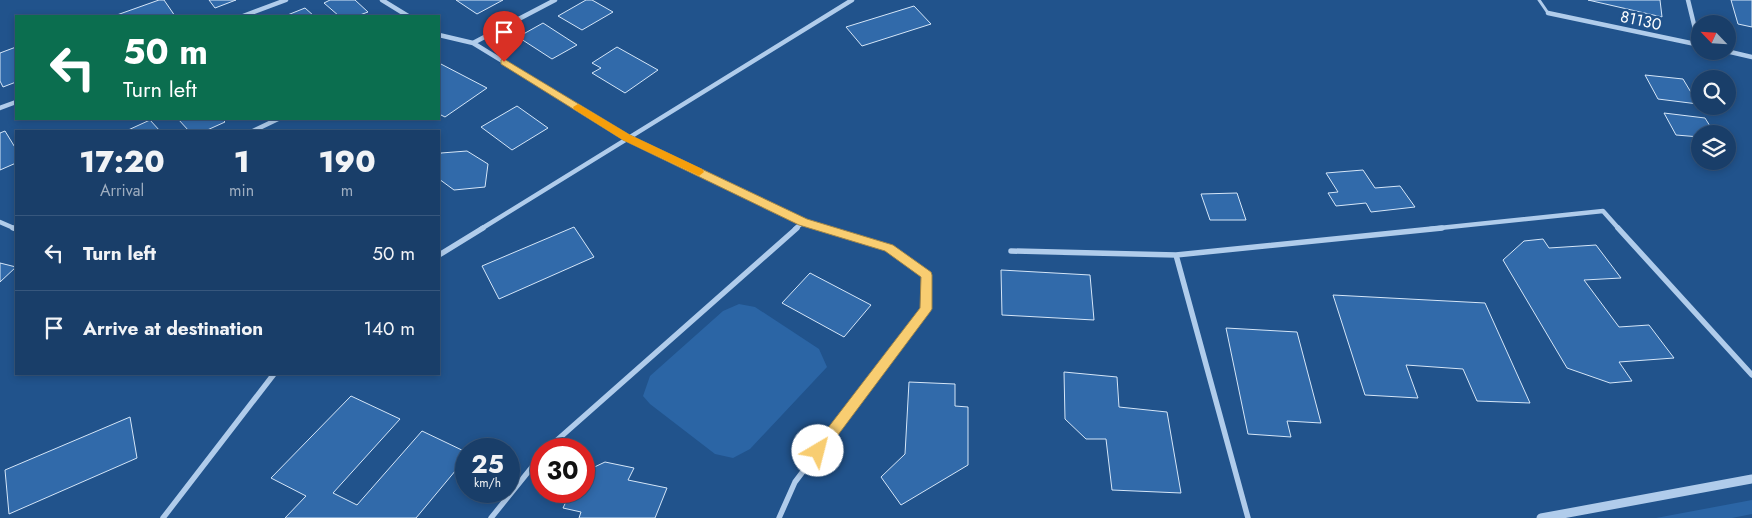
<!DOCTYPE html>
<style>
body{margin:0;font-family:Jost,sans-serif;background:#22456f;color:#f1f3f6;height:100vh;display:flex;flex-direction:column;font-size:19px;white-space:nowrap}
*{box-sizing:border-box;margin:0}
p{font-size:16px;color:#9faec0}
.icon{flex:none;width:28px;height:28px;fill:none;stroke:currentColor;stroke-width:2;stroke-linecap:round;stroke-linejoin:round}
.map{position:relative;flex:1;overflow:hidden}
.drawer{position:absolute;left:15px;top:130px;width:425px;height:245px;display:flex;flex-direction:column;background:#193e69;border-radius:0px;box-shadow:0 2px 8px #0003,0 0 0 1px #37577d}
.drawer>*{flex:none}
.guide{position:absolute;left:15px;top:15px;width:425px;height:105px;border-radius:0px;box-shadow:0 2px 8px #0003,0 0 0 1px #37577d;background:#0b6e4f;color:#fff;overflow:hidden}
.needle{width:32px;rotate:295deg}
.buttons{position:absolute;left:1691px;top:15px;display:grid;gap:10px}
.buttons a{display:grid;place-items:center;width:45px;height:45px;border-radius:50%;background:#193e69;box-shadow:0 2px 8px #0003,0 0 0 1px #37577d;font-size:25px}
.speed{position:absolute;left:455px;top:438px;display:flex;gap:10px;font-size:25px;font-weight:700;text-align:center}
.speed>*{display:grid;place-content:center;width:65px;height:65px;border-radius:50%;background:#193e69;box-shadow:0 2px 8px #0003,0 0 0 1px #37577d;line-height:1}
.speed small{font-size:12px;font-weight:400}
.speed .limit{border:8px solid #d22;background:#fff;color:#111}
.pin{position:absolute;display:grid;place-items:center;width:42px;height:42px;color:#fff;margin:-51px -21px;border-radius:50% 50% 50% 0;rotate:-45deg;box-shadow:0 0 5px #0007}
.pin .icon{rotate:45deg}
.me{position:absolute;width:55px;margin:-28px;rotate:37deg;stroke-linejoin:round;filter:drop-shadow(0 0 4px #0008)}
.turn{display:flex;align-items:center;gap:18px;height:105px;padding:0 25px;font-size:22px}
.turn .icon{width:65px;height:65px;stroke-width:2.5}
.turn b{display:block;font-size:35px;line-height:42px}
.eta{display:flex;justify-content:space-evenly;align-items:center;height:85px;text-align:center}
.eta b{font-size:30px;font-weight:800;line-height:35px}
ul{padding:0;list-style:none}
li{display:flex;align-items:center;gap:15px;height:75px;padding:0 25px;border-top:1px solid #37577d}
li div{flex:1}
li b{display:block;font-size:19px}
li em{font-style:normal}
.map>svg:first-child{display:block}
.green{fill:#2b65a5}
.building{fill:#316aaa;stroke:#d5e6f8}
.lines{fill:none;stroke-linecap:round;stroke-linejoin:round}
.service{stroke:#b0cceb;stroke-width:3}
.minor-far1{stroke:#b0cceb;stroke-width:4.5}
.minor{stroke:#b0cceb;stroke-width:5.5}
.tertiary{stroke:#b0cceb;stroke-width:9}
.route{fill:#f8cd71;stroke:#a18549}
.slow{fill:#f59e0b}
.labels{text-anchor:middle;stroke-width:5;stroke-linejoin:round;paint-order:stroke}
.far-street-label{font-size:16px;fill:#fff;stroke:#21538c}
</style>
<div class="map">
<svg width="1752" height="518" viewBox="0 0 1752 518">
<rect width="100%" height="100%" fill="#21538c"/>
<path class="green" d="M 739,304 L 755,307 L 819,349 L 827,367 L 750,449 L 733,458 L 715,454 L 650,404 L 643,396 L 650,376 L 723,311 Z
M 1752,500 L 1752,514 L 1732,518 L 1656,518 Z"/>
<path class="building" d="M 159,0 L 164,0 L 175,16 L 114,16 Z
M 209,0 L 236,0 L 215,8 Z
M 330,0 L 355,0 L 368,12 L 357,16 L 339,16 L 324,3 Z
M 456,0 L 503,0 L 477,14 Z
M 586,0 L 592,0 L 613,12 L 582,30 L 558,16 Z
M 1588,0 L 1660,0 L 1662,17 Z
M 1731,0 L 1752,0 L 1752,27 L 1738,24 Z
M 914,6 L 931,24 L 862,46 L 846,27 Z
M 305,8 L 314,16 L 285,16 Z
M 543,23 L 577,45 L 552,59 L 518,37 Z
M 16,47 L 16,82 L 3,87 L 0,81 L 0,53 Z
M 617,47 L 658,70 L 625,93 L 592,73 L 601,68 L 592,63 Z
M 439,63 L 487,88 L 445,117 L 439,114 Z
M 1645,75 L 1683,79 L 1698,104 L 1658,99 Z
M 517,106 L 548,128 L 512,150 L 481,127 Z
M 1664,113 L 1705,118 L 1715,134 L 1700,134 L 1700,137 L 1676,135 Z
M 178,119 L 222,119 L 225,122 L 205,131 L 189,131 Z
M 150,120 L 160,131 L 126,131 Z
M 5,131 L 16,149 L 16,163 L 0,170 L 0,133 Z
M 467,151 L 488,164 L 485,187 L 454,190 L 439,179 L 439,157 L 441,153 Z
M 1363,170 L 1375,188 L 1400,186 L 1415,207 L 1371,212 L 1366,203 L 1336,206 L 1328,193 L 1338,192 L 1326,173 Z
M 1237,193 L 1246,220 L 1210,220 L 1201,194 Z
M 574,227 L 594,257 L 499,299 L 482,266 Z
M 1543,239 L 1549,248 L 1596,245 L 1621,278 L 1584,280 L 1619,327 L 1649,325 L 1674,358 L 1619,362 L 1632,381 L 1610,383 L 1567,368 L 1503,260 L 1524,241 Z
M 0,263 L 16,267 L 0,282 Z
M 1001,270 L 1090,275 L 1094,320 L 1002,315 Z
M 810,273 L 871,305 L 844,337 L 782,303 Z
M 1333,295 L 1485,303 L 1530,403 L 1477,401 L 1463,369 L 1406,365 L 1418,398 L 1365,395 Z
M 1226,328 L 1297,332 L 1321,423 L 1287,421 L 1291,437 L 1248,434 Z
M 1064,372 L 1117,377 L 1119,407 L 1167,412 L 1181,493 L 1112,490 L 1106,439 L 1086,439 L 1065,419 Z
M 909,382 L 955,384 L 955,406 L 968,407 L 968,465 L 901,505 L 881,477 L 905,454 Z
M 351,396 L 400,419 L 333,493 L 357,505 L 422,431 L 466,452 L 466,458 L 416,518 L 285,518 L 306,496 L 271,478 Z
M 130,417 L 137,458 L 9,514 L 5,470 Z
M 605,462 L 634,468 L 628,480 L 667,488 L 655,518 L 579,518 L 581,512 L 563,508 L 571,491 L 584,491 L 584,472 Z"/>
<g class="lines">
<path class="service" d="M 1539,0 L 1548,13"/>
<path class="minor-far1" d="M 382,0 L 408,16
M 1688,0 L 1699,45
M 1548,13 L 1700,45
M 243,16 L 286,0
M 439,35 L 473,43 L 627,137 L 803,222 L 795,229
M 473,43 L 555,0
M 1726,51 L 1752,57
M 0,108 L 16,102
M 253,131 L 278,119
M 0,222 L 16,229
M 803,222 L 826,229
M 481,229 L 852,0
M 1430,229 L 1603,211 L 1619,229"/>
<path class="minor" d="M 13,228 L 16,229
M 1618,228 L 1752,375
M 1011,251 L 1176,255 L 1442,228
M 439,255 L 483,228
M 1176,255 L 1248,518
M 547,449 L 797,228
M 163,518 L 274,374
M 491,518 L 541,456
M 779,518 L 795,482 L 926,309 L 927,275 L 889,248 L 822,228"/>
<path class="tertiary" d="M 1541,518 L 1752,479"/>
</g>
<path class="route" d="M 504,59 L 630,135 L 807,219 L 893,245 L 931,272 L 932,275 L 932,309 L 930,312 L 823,455 L 818,457 L 814,455 L 812,451 L 814,446 L 920,308 L 921,277 L 885,251 L 799,225 L 623,140 L 501,64 L 501,60 Z"/>
<path class="slow" d="M 578,104 L 630,135 L 702,169 L 704,172 L 699,176 L 695,174 L 623,140 L 574,109 L 573,107 Z"/>
<g class="labels">
<g class="far-street-label">
<text transform="translate(1641 20) rotate(12)" y="6">81130</text>
</g>
</g>
</svg>
<div class="buttons">
<a><svg class="needle" viewBox="-14 -14 28 28"><path d="M0-13l5 13h-10z" fill="#e53935"/><path d="M0 13l5-13h-10z" fill="#9faec0"/></svg></a>
<a><svg class="icon" aria-label="search" viewBox="0 0 24 24"><circle cx="10" cy="10" r="6"/><path d="M15 15l6 6"/></svg></a>
<a><svg class="icon" aria-label="layers" viewBox="0 0 24 24"><path d="M12 4l9 5-9 5-9-5zM3 14l9 5 9-5"/></svg></a>
</div>
<div class="speed"><div>25<small>km/h</small></div><div class="limit">30</div></div>
<div class="pin" style="left:504px;top:62px;background:#d93025"><svg class="icon" aria-label="arrive" viewBox="0 0 24 24"><path d="M6 21V4h12l-3 4 3 4H6"/></svg></div>
<svg class="me" style="left:818px;top:451px" viewBox="-20 -20 40 40"><circle r="19" fill="#fff"/><path d="M0-13L10 11 0 6-10 11z" fill="#f8cd71"/></svg>
<div class="guide">
<div class="turn"><svg class="icon" aria-label="left" viewBox="0 0 24 24"><path d="M17 20v-9H6M10 6l-5 5 5 5"/></svg><div><b>50 m</b>Turn left</div></div>
</div>
<section class="drawer">
<div class="eta">
<div><b>17:20</b><p>Arrival</p></div>
<div><b>1</b><p>min</p></div>
<div><b>190</b><p>m</p></div>
</div>
<ul>
<li><svg class="icon" aria-label="left" viewBox="0 0 24 24"><path d="M17 20v-9H6M10 6l-5 5 5 5"/></svg><div><b>Turn left</b></div><em>50 m</em></li>
<li><svg class="icon" aria-label="arrive" viewBox="0 0 24 24"><path d="M6 21V4h12l-3 4 3 4H6"/></svg><div><b>Arrive at destination</b></div><em>140 m</em></li>
</ul>
</section>
</div>
